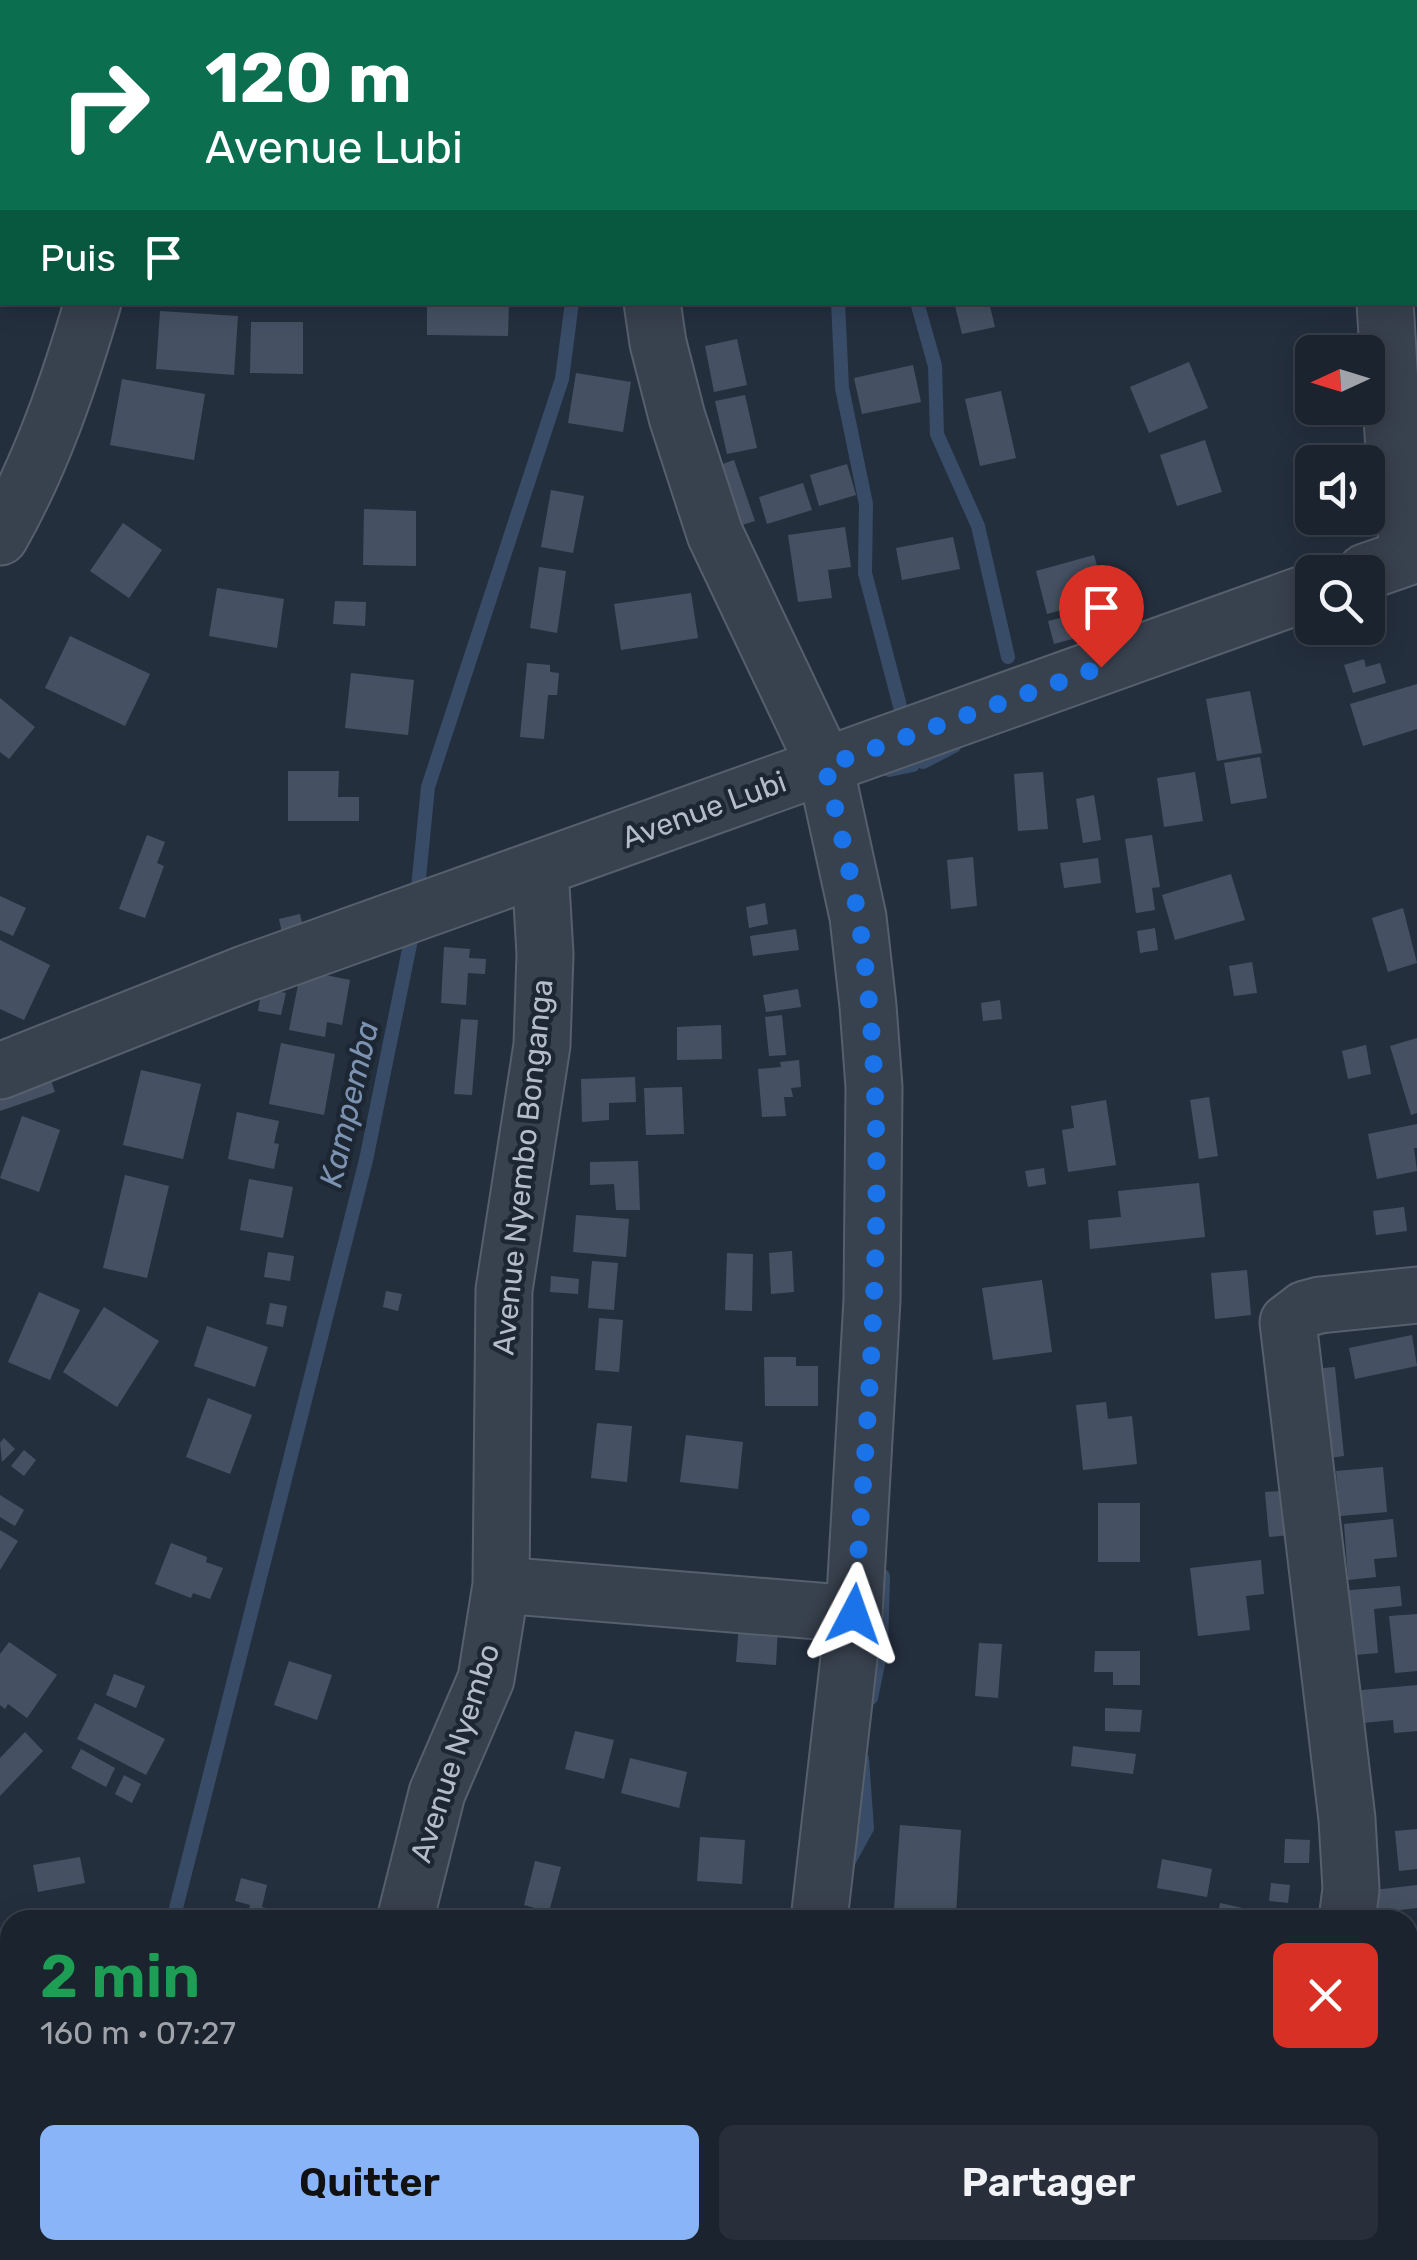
<!DOCTYPE html>
<html lang="fr">
<meta charset="utf-8">
<style>
body{margin:0;font-family:Rubik,sans-serif;background:#282f3a;color:#f1f3f6;height:100vh;display:flex;flex-direction:column;font-size:38px;white-space:nowrap}
*{box-sizing:border-box;margin:0}
p{font-size:32px;color:#a0a4aa}
.icon{flex:none;width:55px;height:55px;fill:none;stroke:currentColor;stroke-width:2;stroke-linecap:round;stroke-linejoin:round}
.map{position:relative;flex:1;overflow:hidden}
.drawer{position:absolute;left:0px;top:1910px;width:1418px;height:350px;display:flex;flex-direction:column;background:#1b232e;border-radius:30px 30px 0 0;box-shadow:0 5px 25px #0003,0 0 0 2px #39404a}
.drawer>*{flex:none}
.hud{position:absolute;left:0px;top:0px;width:1418px;height:305px;box-shadow:0 5px 25px #0003,0 0 0 2px #39404a;background:#0b6e4f;color:#fff;overflow:hidden}
.needle{width:65px;rotate:266deg}
.fabs{position:absolute;left:1295px;top:335px;display:grid;gap:20px}
.fabs a{display:grid;place-items:center;width:90px;height:90px;border-radius:15px;background:#1b232e;box-shadow:0 5px 25px #0003,0 0 0 2px #39404a;font-size:50px}
.pin{position:absolute;display:grid;place-items:center;width:85px;height:85px;color:#fff;margin:-102px -42px;border-radius:50% 50% 50% 0;rotate:-45deg;box-shadow:0 0 10px #0007}
.pin .icon{rotate:45deg}
.me{position:absolute;width:110px;margin:-55px;rotate:4deg;stroke-linejoin:round;filter:drop-shadow(0 0 8px #0008)}
.turn{display:flex;align-items:center;gap:35px;height:210px;padding:0 40px;font-size:45px}
.turn .icon{width:130px;height:130px;stroke-width:2.5}
.turn b{display:block;font-size:70px;line-height:85px}
.then{display:flex;align-items:center;height:95px;padding:0 40px;background:#0003;gap:20px;font-size:38px}
.round{display:grid;place-items:center;flex:none;width:105px;height:105px;border-radius:15px;background:#282f3a}
.summary{display:flex;align-items:center;justify-content:space-between;height:170px;padding:0 40px}
h1{font-size:60px;font-weight:600;line-height:75px;color:#1e9e55}
.action{display:flex;gap:20px;margin-top:auto;padding:20px 40px}
.action a{flex:1;height:115px;border-radius:15px;background:#8ab4f8;color:#111;font-size:40px;font-weight:600;line-height:115px;text-align:center}
.action a+a{background:#282f3a;color:#f1f3f6}
.map>svg:first-child{display:block}
.lines{fill:none;stroke-linecap:round;stroke-linejoin:round}
.stream{stroke:#394c67;stroke-width:14}
.building{fill:#455162}
.street-casing{stroke:#565f6c;stroke-width:59}
.street{stroke:#38414e;stroke-width:55}
.route{stroke:#1a73e8;stroke-width:18;stroke-dasharray:0 32.4}
.labels{text-anchor:middle;stroke-width:9;stroke-linejoin:round;paint-order:stroke}
.street-label{font-size:30px;fill:#b4bcc9;stroke:#1d2633}
.water-label{font-size:32px;font-style:italic;fill:#7c92b1;stroke:#1d2633}
</style>
<div class="map">
<svg width="1417" height="2260" viewBox="0 0 1417 2260">
<rect width="100%" height="100%" fill="#242f3e"/>
<g class="lines">
<path class="stream" d="M 883,0 L 883,2
M 635,2 L 637,0
M 839,2 L 839,0
M 838,302 L 842,388 L 866,504 L 865,573 L 901,710
M 917,302 L 935,366 L 937,434 L 978,526 L 1008,657
M 923,762 L 954,746
M 889,770 L 913,765
M 417,898 L 428,787 L 562,379 L 572,302
M 871,1698 L 881,1649 L 883,1576
M 846,1866 L 867,1828 L 862,1759
M 173,1920 L 366,1160 L 414,925
M 72,2250 L 75,2260
M 580,2260 L 582,2250"/>
</g>
<path class="building" d="M 427,302 L 509,302 L 508,336 L 427,335 Z
M 954,302 L 989,302 L 995,327 L 962,334 Z
M 160,311 L 238,316 L 234,375 L 156,369 Z
M 251,322 L 303,322 L 303,374 L 250,373 Z
M 737,339 L 747,385 L 714,392 L 705,346 Z
M 1365,344 L 1366,352 L 1320,352 L 1320,348 Z
M 1189,362 L 1208,408 L 1149,433 L 1130,387 Z
M 913,365 L 921,402 L 862,414 L 854,378 Z
M 576,373 L 631,382 L 623,432 L 568,423 Z
M 122,379 L 205,394 L 194,460 L 110,445 Z
M 1001,391 L 1016,458 L 980,466 L 965,399 Z
M 745,395 L 757,448 L 727,454 L 715,401 Z
M 1205,440 L 1222,492 L 1177,506 L 1160,455 Z
M 1360,449 L 1361,462 L 1334,462 L 1333,451 Z
M 734,460 L 755,521 L 729,529 L 708,469 Z
M 847,464 L 856,495 L 819,506 L 810,475 Z
M 803,483 L 812,510 L 767,524 L 759,497 Z
M 551,490 L 584,496 L 573,553 L 541,547 Z
M 364,509 L 416,511 L 416,566 L 363,565 Z
M 123,523 L 162,550 L 129,598 L 90,571 Z
M 845,527 L 851,567 L 828,570 L 832,598 L 798,602 L 788,535 Z
M 953,537 L 960,569 L 902,580 L 896,548 Z
M 1094,555 L 1106,598 L 1047,614 L 1036,571 Z
M 539,567 L 566,571 L 557,633 L 530,628 Z
M 217,588 L 284,599 L 277,648 L 209,636 Z
M 691,593 L 698,638 L 621,650 L 614,604 Z
M 335,601 L 366,602 L 365,626 L 333,624 Z
M 1085,612 L 1091,634 L 1054,644 L 1048,621 Z
M 70,636 L 150,674 L 125,726 L 45,688 Z
M 1364,659 L 1366,667 L 1380,663 L 1386,683 L 1353,693 L 1344,665 Z
M 527,663 L 550,665 L 550,672 L 559,673 L 557,695 L 548,695 L 544,739 L 520,737 Z
M 351,673 L 414,680 L 408,735 L 345,728 Z
M 1417,684 L 1417,729 L 1363,746 L 1350,704 Z
M 1250,691 L 1262,753 L 1217,761 L 1206,699 Z
M 0,698 L 35,727 L 9,759 L 0,752 Z
M 1260,757 L 1267,798 L 1231,804 L 1224,763 Z
M 288,771 L 339,771 L 338,797 L 359,797 L 359,821 L 288,821 Z
M 1043,772 L 1048,829 L 1018,831 L 1014,774 Z
M 1195,772 L 1203,821 L 1164,827 L 1157,778 Z
M 1094,795 L 1101,840 L 1083,843 L 1076,799 Z
M 147,835 L 165,842 L 157,863 L 164,866 L 145,918 L 119,909 Z
M 1152,835 L 1160,887 L 1152,888 L 1155,910 L 1136,913 L 1125,839 Z
M 973,857 L 977,906 L 951,909 L 947,860 Z
M 1098,858 L 1101,883 L 1064,888 L 1060,863 Z
M 1231,874 L 1245,920 L 1175,940 L 1162,895 Z
M 0,896 L 26,908 L 13,936 L 0,930 Z
M 765,903 L 768,924 L 749,928 L 746,907 Z
M 1403,908 L 1417,963 L 1388,972 L 1372,918 Z
M 300,914 L 304,932 L 283,937 L 279,919 Z
M 1155,928 L 1158,950 L 1140,953 L 1137,931 Z
M 796,929 L 799,950 L 753,956 L 750,936 Z
M 0,940 L 50,965 L 24,1020 L 0,1009 Z
M 444,947 L 470,949 L 469,958 L 486,959 L 485,974 L 468,973 L 466,1005 L 441,1003 Z
M 1252,962 L 1257,993 L 1234,996 L 1229,966 Z
M 301,970 L 350,980 L 342,1025 L 327,1022 L 325,1037 L 289,1030 Z
M 262,988 L 286,993 L 281,1015 L 258,1011 Z
M 798,989 L 801,1007 L 766,1012 L 763,995 Z
M 1000,1000 L 1002,1019 L 983,1021 L 981,1003 Z
M 782,1015 L 786,1055 L 769,1056 L 765,1017 Z
M 461,1019 L 478,1020 L 472,1095 L 454,1094 Z
M 721,1025 L 722,1059 L 677,1060 L 677,1027 Z
M 1417,1038 L 1417,1113 L 1411,1115 L 1390,1046 Z
M 281,1043 L 335,1054 L 324,1115 L 269,1104 Z
M 1366,1045 L 1371,1074 L 1348,1079 L 1342,1051 Z
M 799,1060 L 801,1087 L 791,1088 L 793,1097 L 784,1097 L 786,1116 L 762,1117 L 758,1069 L 781,1067 L 780,1062 Z
M 45,1063 L 55,1092 L 0,1111 L 0,1079 Z
M 141,1070 L 201,1084 L 183,1159 L 123,1145 Z
M 635,1077 L 636,1102 L 609,1103 L 609,1120 L 582,1122 L 581,1079 Z
M 682,1087 L 684,1134 L 646,1135 L 644,1088 Z
M 1209,1097 L 1218,1156 L 1199,1159 L 1190,1100 Z
M 1106,1100 L 1116,1165 L 1068,1172 L 1062,1130 L 1074,1128 L 1071,1106 Z
M 237,1112 L 279,1121 L 274,1143 L 279,1144 L 274,1169 L 228,1159 Z
M 22,1116 L 60,1130 L 39,1192 L 0,1178 Z
M 1417,1124 L 1417,1148 L 1414,1148 L 1417,1171 L 1377,1179 L 1368,1134 Z
M 638,1161 L 640,1210 L 616,1210 L 614,1184 L 590,1185 L 590,1162 Z
M 1044,1168 L 1046,1184 L 1028,1187 L 1025,1171 Z
M 125,1175 L 169,1186 L 147,1278 L 103,1268 Z
M 249,1179 L 293,1187 L 283,1238 L 240,1230 Z
M 1199,1183 L 1205,1237 L 1090,1249 L 1088,1220 L 1121,1217 L 1118,1191 Z
M 1404,1207 L 1407,1231 L 1376,1235 L 1373,1211 Z
M 576,1215 L 629,1219 L 626,1257 L 573,1252 Z
M 792,1251 L 794,1292 L 771,1294 L 769,1253 Z
M 268,1252 L 294,1256 L 290,1281 L 264,1277 Z
M 727,1253 L 753,1254 L 752,1311 L 725,1310 Z
M 592,1261 L 618,1263 L 614,1310 L 588,1308 Z
M 1247,1270 L 1251,1315 L 1215,1319 L 1211,1273 Z
M 551,1276 L 579,1279 L 578,1294 L 550,1292 Z
M 1042,1280 L 1052,1352 L 993,1360 L 982,1288 Z
M 386,1291 L 402,1294 L 398,1311 L 383,1307 Z
M 39,1292 L 80,1310 L 50,1380 L 8,1362 Z
M 270,1303 L 287,1306 L 283,1327 L 266,1324 Z
M 104,1307 L 159,1341 L 117,1407 L 63,1372 Z
M 599,1318 L 623,1320 L 619,1372 L 595,1370 Z
M 207,1326 L 268,1347 L 255,1387 L 194,1366 Z
M 1412,1335 L 1417,1366 L 1355,1379 L 1349,1348 Z
M 764,1357 L 796,1357 L 796,1366 L 818,1366 L 818,1406 L 765,1406 Z
M 1335,1367 L 1344,1456 L 1321,1459 L 1313,1369 Z
M 208,1398 L 252,1415 L 230,1474 L 186,1457 Z
M 1106,1402 L 1108,1419 L 1132,1416 L 1137,1464 L 1083,1470 L 1076,1405 Z
M 597,1423 L 632,1426 L 627,1482 L 591,1478 Z
M 686,1435 L 743,1442 L 738,1489 L 680,1482 Z
M 4,1438 L 15,1449 L 2,1462 L 0,1443 Z
M 24,1450 L 36,1460 L 24,1476 L 11,1466 Z
M 1383,1467 L 1387,1512 L 1340,1516 L 1336,1471 Z
M 1294,1490 L 1299,1534 L 1269,1537 L 1265,1492 Z
M 0,1495 L 24,1510 L 15,1526 L 0,1517 Z
M 1098,1503 L 1140,1503 L 1140,1562 L 1098,1562 Z
M 1393,1519 L 1397,1557 L 1374,1559 L 1376,1577 L 1348,1580 L 1344,1524 Z
M 0,1530 L 18,1541 L 0,1570 Z
M 171,1543 L 207,1557 L 206,1562 L 223,1568 L 210,1599 L 193,1593 L 191,1598 L 155,1584 Z
M 1261,1560 L 1264,1594 L 1246,1596 L 1250,1630 L 1198,1636 L 1190,1568 Z
M 1400,1586 L 1402,1606 L 1374,1609 L 1378,1653 L 1333,1657 L 1327,1592 Z
M 1417,1614 L 1417,1671 L 1395,1673 L 1389,1616 Z
M 739,1624 L 778,1627 L 776,1665 L 736,1662 Z
M 9,1642 L 57,1675 L 27,1718 L 8,1704 L 5,1709 L 0,1705 L 0,1654 Z
M 979,1643 L 1002,1644 L 998,1698 L 975,1696 Z
M 1095,1651 L 1140,1651 L 1140,1685 L 1113,1685 L 1113,1672 L 1094,1672 Z
M 289,1661 L 332,1675 L 317,1720 L 274,1705 Z
M 114,1674 L 145,1686 L 136,1708 L 106,1695 Z
M 1417,1685 L 1417,1731 L 1394,1733 L 1393,1720 L 1343,1725 L 1340,1692 Z
M 95,1703 L 165,1739 L 146,1775 L 77,1739 Z
M 1105,1708 L 1142,1710 L 1140,1732 L 1105,1731 Z
M 575,1731 L 614,1740 L 604,1779 L 565,1769 Z
M 25,1732 L 43,1751 L 0,1796 L 0,1758 Z
M 1073,1746 L 1136,1754 L 1133,1774 L 1071,1766 Z
M 81,1749 L 115,1768 L 106,1787 L 71,1768 Z
M 630,1758 L 687,1772 L 679,1808 L 621,1793 Z
M 124,1775 L 141,1784 L 132,1803 L 115,1794 Z
M 900,1825 L 961,1830 L 956,1914 L 894,1909 Z
M 1417,1829 L 1417,1869 L 1399,1871 L 1395,1831 Z
M 700,1837 L 745,1840 L 742,1884 L 697,1881 Z
M 1285,1839 L 1310,1840 L 1309,1863 L 1284,1863 Z
M 80,1857 L 85,1883 L 38,1892 L 33,1865 Z
M 1162,1859 L 1212,1869 L 1207,1897 L 1157,1888 Z
M 535,1861 L 561,1867 L 549,1912 L 524,1905 Z
M 241,1878 L 267,1885 L 262,1907 L 295,1915 L 294,1920 L 246,1920 L 250,1905 L 235,1901 Z
M 1271,1883 L 1290,1885 L 1288,1903 L 1269,1901 Z
M 1417,1885 L 1417,1908 L 1368,1914 L 1365,1891 Z
M 1220,1903 L 1252,1910 L 1249,1920 L 1217,1920 Z
M 1408,2034 L 1414,2034 L 1415,2060 L 1408,2060 Z
M 2,2065 L 10,2067 L 10,2088 L 0,2086 Z
M 0,2094 L 10,2095 L 10,2156 L 0,2155 Z
M 0,2195 L 10,2197 L 10,2246 L 7,2245 L 3,2260 L 0,2260 Z
M 1408,2224 L 1417,2224 L 1417,2245 L 1408,2245 Z
M 607,2250 L 641,2250 L 639,2260 L 605,2260 Z
M 779,2250 L 796,2250 L 817,2260 L 774,2260 Z
M 1205,2250 L 1240,2250 L 1239,2260 L 1203,2260 Z
M 1278,2250 L 1297,2251 L 1296,2260 L 1277,2260 Z
M 1366,2250 L 1403,2250 L 1403,2260 L 1366,2260 Z"/>
<g class="lines">
<defs>
<path id="street" d="M 141,2 L 145,0
M 652,302 L 658,343 L 677,417 L 715,534 L 825,766 L 858,917 L 868,1006 L 874,1087 L 872,1300 L 854,1614 L 819,1920
M 1385,302 L 1396,484 L 1411,556
M 0,537 C 42,463 69,383 93,302
M 1365,572 L 1417,554
M 0,1071 L 247,973 L 1312,591
M 501,1585 L 854,1614
M 405,1920 L 437,1793 L 486,1679 L 501,1585 L 504,1290 L 542,1045 L 545,954 L 540,868
M 1347,1920 L 1351,1889 L 1347,1819 L 1288,1322 L 1305,1309 L 1320,1305 L 1417,1295
M 1330,2250 L 1330,2260
M 333,2260 L 335,2250
M 753,2260 L 755,2250"/>
</defs>
<use href="#street" class="street-casing"/>
<use href="#street" class="street"/>
</g>
<g class="lines">
<path class="route" d="M 854,1614 C 869,1389 894,1138 858,915 C 849,865 837,816 825,766 L 1101,667"/>
</g>
<g class="labels">
<g class="street-label">
<text transform="translate(704 810) rotate(-20)" y="10">Avenue Lubi</text>
<text transform="translate(523 1167) rotate(-84)" y="10">Avenue Nyembo Bonganga</text>
<text transform="translate(455 1753) rotate(-72)" y="10">Avenue Nyembo</text>
</g>
<g class="water-label">
<text transform="translate(349 1104) rotate(-77)" y="11">Kampemba</text>
</g>
</g>
</svg>
<div class="fabs">
<a><svg class="needle" viewBox="-14 -14 28 28"><path d="M0-13l5 13h-10z" fill="#e53935"/><path d="M0 13l5-13h-10z" fill="#a0a4aa"/></svg></a>
<a><svg class="icon" aria-label="sound" viewBox="0 0 24 24"><path d="M4 9h4l5-4v14l-5-4H4zM17 9q2 3 0 6"/></svg></a>
<a><svg class="icon" aria-label="search" viewBox="0 0 24 24"><circle cx="10" cy="10" r="6"/><path d="M15 15l6 6"/></svg></a>
</div>
<div class="pin" style="left:1101px;top:667px;background:#d93025"><svg class="icon" aria-label="arrive" viewBox="0 0 24 24"><path d="M6 21V4h12l-3 4 3 4H6"/></svg></div>
<svg class="me" style="left:854px;top:1614px" viewBox="-20 -20 40 40"><path d="M0-17L14 15 0 8-14 15z" fill="#1a73e8" stroke="#fff" stroke-width="4"/></svg>
<div class="hud">
<div class="turn"><svg class="icon" aria-label="right" viewBox="0 0 24 24"><path d="M7 20v-9h11M14 6l5 5-5 5"/></svg><div><b>120 m</b>Avenue Lubi</div></div>
<div class="then">Puis<svg class="icon" aria-label="arrive" viewBox="0 0 24 24"><path d="M6 21V4h12l-3 4 3 4H6"/></svg></div>
</div>
<section class="drawer">
<div class="summary"><div><h1>2 min</h1><p>160 m · 07:27</p></div><a class="round" style="background:#d93025;color:#fff"><svg class="icon" aria-label="close" viewBox="0 0 24 24"><path d="M6 6l12 12M18 6L6 18"/></svg></a></div>
<div class="action"><a>Quitter</a><a>Partager</a></div>
</section>
</div>
